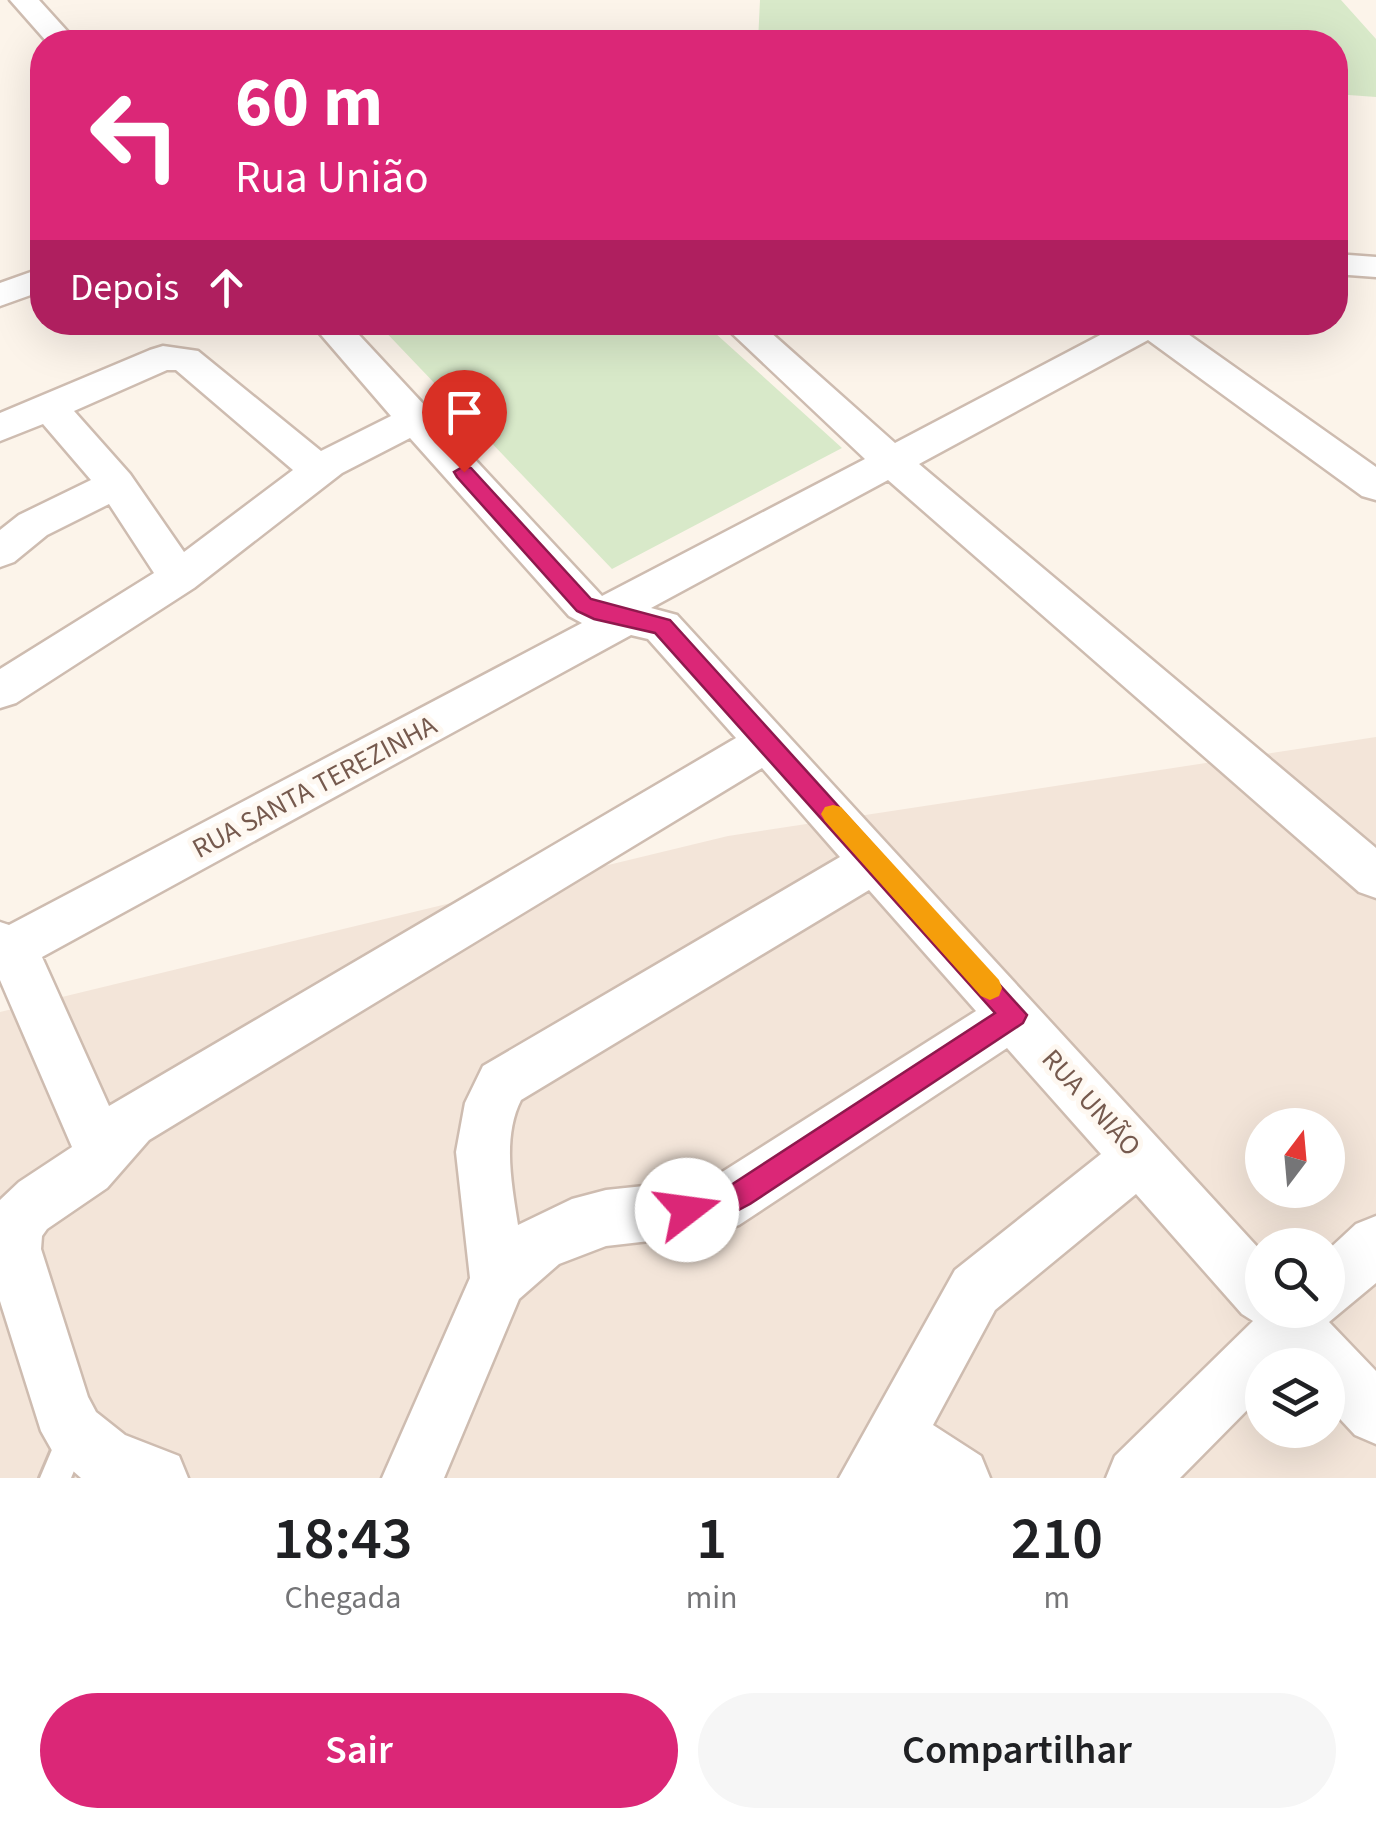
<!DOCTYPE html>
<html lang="pt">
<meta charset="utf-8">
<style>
body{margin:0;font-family:"Source Sans 3",sans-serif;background:#f6f6f6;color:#202124;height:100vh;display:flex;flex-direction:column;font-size:38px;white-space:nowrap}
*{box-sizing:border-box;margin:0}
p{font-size:32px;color:#757577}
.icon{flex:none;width:55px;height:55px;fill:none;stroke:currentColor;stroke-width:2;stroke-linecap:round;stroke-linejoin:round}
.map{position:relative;height:1478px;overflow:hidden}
.side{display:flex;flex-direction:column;background:#fff;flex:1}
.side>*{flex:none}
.banner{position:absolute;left:30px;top:30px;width:1318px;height:305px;border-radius:40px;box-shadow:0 10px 40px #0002;background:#db2777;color:#fff;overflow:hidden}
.needle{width:65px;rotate:16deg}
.buttons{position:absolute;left:1245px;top:1108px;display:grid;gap:20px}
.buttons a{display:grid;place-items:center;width:100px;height:100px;border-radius:50%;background:#fff;box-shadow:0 10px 40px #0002;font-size:50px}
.pin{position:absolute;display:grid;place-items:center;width:85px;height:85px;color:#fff;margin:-102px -42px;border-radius:50% 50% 50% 0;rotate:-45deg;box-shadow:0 0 10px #0007}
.pin .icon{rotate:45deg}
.me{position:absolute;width:110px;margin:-55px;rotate:75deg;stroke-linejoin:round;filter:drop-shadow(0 0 8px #0008)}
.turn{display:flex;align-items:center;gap:35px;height:210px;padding:0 40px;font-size:45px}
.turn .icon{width:130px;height:130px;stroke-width:2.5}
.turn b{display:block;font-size:70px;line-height:85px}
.then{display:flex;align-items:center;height:95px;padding:0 40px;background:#0003;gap:20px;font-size:38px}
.eta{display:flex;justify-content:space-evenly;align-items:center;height:170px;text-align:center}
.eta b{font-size:60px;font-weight:600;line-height:70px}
.primary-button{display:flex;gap:20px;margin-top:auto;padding:20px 40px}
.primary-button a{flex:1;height:115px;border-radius:60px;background:#db2777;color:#fff;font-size:40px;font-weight:600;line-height:115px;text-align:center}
.primary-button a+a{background:#f6f6f6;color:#202124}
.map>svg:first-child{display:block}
.residential{fill:#f3e5d9;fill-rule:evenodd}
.green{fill:#d8e9c9}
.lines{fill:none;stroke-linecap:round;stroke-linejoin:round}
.service-casing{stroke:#cebcb0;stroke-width:6}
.minor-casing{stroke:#cebcb0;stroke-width:5}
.service{fill:#fff;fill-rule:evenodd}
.minor{fill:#fff;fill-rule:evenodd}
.route{fill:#db2777;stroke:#8e194d;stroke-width:2.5}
.slow{fill:#f59e0b}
.labels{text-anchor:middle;stroke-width:10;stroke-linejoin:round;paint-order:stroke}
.street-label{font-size:28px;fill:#765a4e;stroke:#fef8f1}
</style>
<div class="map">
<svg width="1376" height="1478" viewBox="0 0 1376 1478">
<rect width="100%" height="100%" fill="#fcf4ea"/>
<path class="residential" d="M 1376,737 L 1376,1478 L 0,1478 L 0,1012 L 728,836 ZM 1262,1125 L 1328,1125 L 1328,1190 L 1262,1190 ZM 1262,1245 L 1328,1245 L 1328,1310 L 1262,1310 ZM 1262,1365 L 1328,1365 L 1328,1430 L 1262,1430 Z"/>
<path class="green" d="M 760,0 L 1341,0 L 1376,39 L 1376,97 L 1335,94 L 1335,42 L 758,42 Z
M 377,323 L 704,323 L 842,448 L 612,569 Z"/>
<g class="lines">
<defs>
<path id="service" d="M 73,1422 L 84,1426 L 88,1437 L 71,1478 L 40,1478 L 62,1426 Z"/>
<path id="minor" d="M 10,0 L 39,0 L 77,42 L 47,42 Z
M 1335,254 L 1376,257 L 1376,277 L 1335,274 Z
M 42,268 L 42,291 L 0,306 L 0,283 Z
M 310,322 L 347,322 L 602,596 L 865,459 L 720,322 L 759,322 L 895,443 L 1125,322 L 1171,322 L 1376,467 L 1376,500 L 1362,496 L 1148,340 L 919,464 L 1376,848 L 1376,898 L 1359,892 L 888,480 L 651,608 L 677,615 L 1262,1252 L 1262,1310 L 1328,1310 L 1328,1250 L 1356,1224 L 1376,1216 L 1376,1283 L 1329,1322 L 1376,1371 L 1376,1444 L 1355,1435 L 1328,1406 L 1328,1365 L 1262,1365 L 1262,1395 L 1180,1478 L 1106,1478 L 1115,1456 L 1253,1321 L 1242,1314 L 1136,1194 L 995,1310 L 933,1425 L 981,1456 L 990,1478 L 839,1478 L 955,1270 L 1101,1154 L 1007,1048 L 739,1225 L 719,1233 L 606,1246 L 559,1264 L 519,1299 L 444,1478 L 382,1478 L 470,1278 L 456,1152 L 465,1103 L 483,1066 L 840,857 L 762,768 L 149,1140 L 107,1188 L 47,1229 L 42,1236 L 41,1249 L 88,1397 L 96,1412 L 125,1435 L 179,1456 L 188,1478 L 81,1478 L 54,1454 L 41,1431 L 0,1301 L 0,1200 L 19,1182 L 72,1147 L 0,980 L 0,922 L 9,925 L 582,623 L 569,616 L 410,438 L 342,473 L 194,588 L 16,703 L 0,708 L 0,669 L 154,573 L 109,504 L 47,535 L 14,562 L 0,567 L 0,530 L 19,515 L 91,480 L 43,424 L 0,441 L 0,413 L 150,350 L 163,346 L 198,351 L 321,451 L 391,416 ZM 167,370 L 176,370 L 293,470 L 184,552 L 130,474 L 74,411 ZM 631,635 L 648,639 L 736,738 L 109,1106 L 42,957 ZM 869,890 L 976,1011 L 711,1179 L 606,1190 L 572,1199 L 518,1225 C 512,1186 502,1137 521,1100 Z"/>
</defs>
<use href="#service" class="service-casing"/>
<use href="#minor" class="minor-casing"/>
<use href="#service" class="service"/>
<use href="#minor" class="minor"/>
</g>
<path class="route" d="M 464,466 L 471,468 L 591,599 L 670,620 L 1027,1015 L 1023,1023 L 750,1204 C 728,1216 702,1230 677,1220 L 673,1210 L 677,1200 L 715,1193 L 731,1185 L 995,1013 L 655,633 L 594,619 L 577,611 L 457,477 L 454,472 Z"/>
<path class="slow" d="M 833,805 L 841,807 L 999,980 L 1002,988 L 999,996 L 990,1000 L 981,996 L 825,821 L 821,814 L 825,807 Z"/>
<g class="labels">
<g class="street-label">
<text transform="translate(314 786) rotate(-28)" y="10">RUA SANTA TEREZINHA</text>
<text transform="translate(1092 1102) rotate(48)" y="10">RUA UNIÃO</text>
</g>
</g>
</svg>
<div class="buttons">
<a><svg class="needle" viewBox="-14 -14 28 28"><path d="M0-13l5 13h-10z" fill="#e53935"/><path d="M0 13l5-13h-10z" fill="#757577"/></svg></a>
<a><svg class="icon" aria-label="search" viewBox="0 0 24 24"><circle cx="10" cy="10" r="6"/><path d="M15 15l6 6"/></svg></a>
<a><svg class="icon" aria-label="layers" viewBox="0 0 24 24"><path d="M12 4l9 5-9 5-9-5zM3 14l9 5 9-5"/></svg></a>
</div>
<div class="pin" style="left:464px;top:472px;background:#d93025"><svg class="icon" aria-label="arrive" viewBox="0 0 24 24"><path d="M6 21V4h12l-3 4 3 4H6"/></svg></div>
<svg class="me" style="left:687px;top:1210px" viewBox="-20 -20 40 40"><circle r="19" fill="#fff"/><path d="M0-13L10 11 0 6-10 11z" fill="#db2777"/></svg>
<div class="banner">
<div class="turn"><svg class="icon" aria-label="left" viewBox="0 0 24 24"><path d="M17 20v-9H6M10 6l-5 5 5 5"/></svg><div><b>60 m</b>Rua União</div></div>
<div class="then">Depois<svg class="icon" aria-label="ahead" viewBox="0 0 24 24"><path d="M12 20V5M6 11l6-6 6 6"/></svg></div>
</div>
</div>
<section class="side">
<div class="eta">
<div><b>18:43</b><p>Chegada</p></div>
<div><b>1</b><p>min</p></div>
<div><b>210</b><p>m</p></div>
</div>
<div class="primary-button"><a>Sair</a><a>Compartilhar</a></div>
</section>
